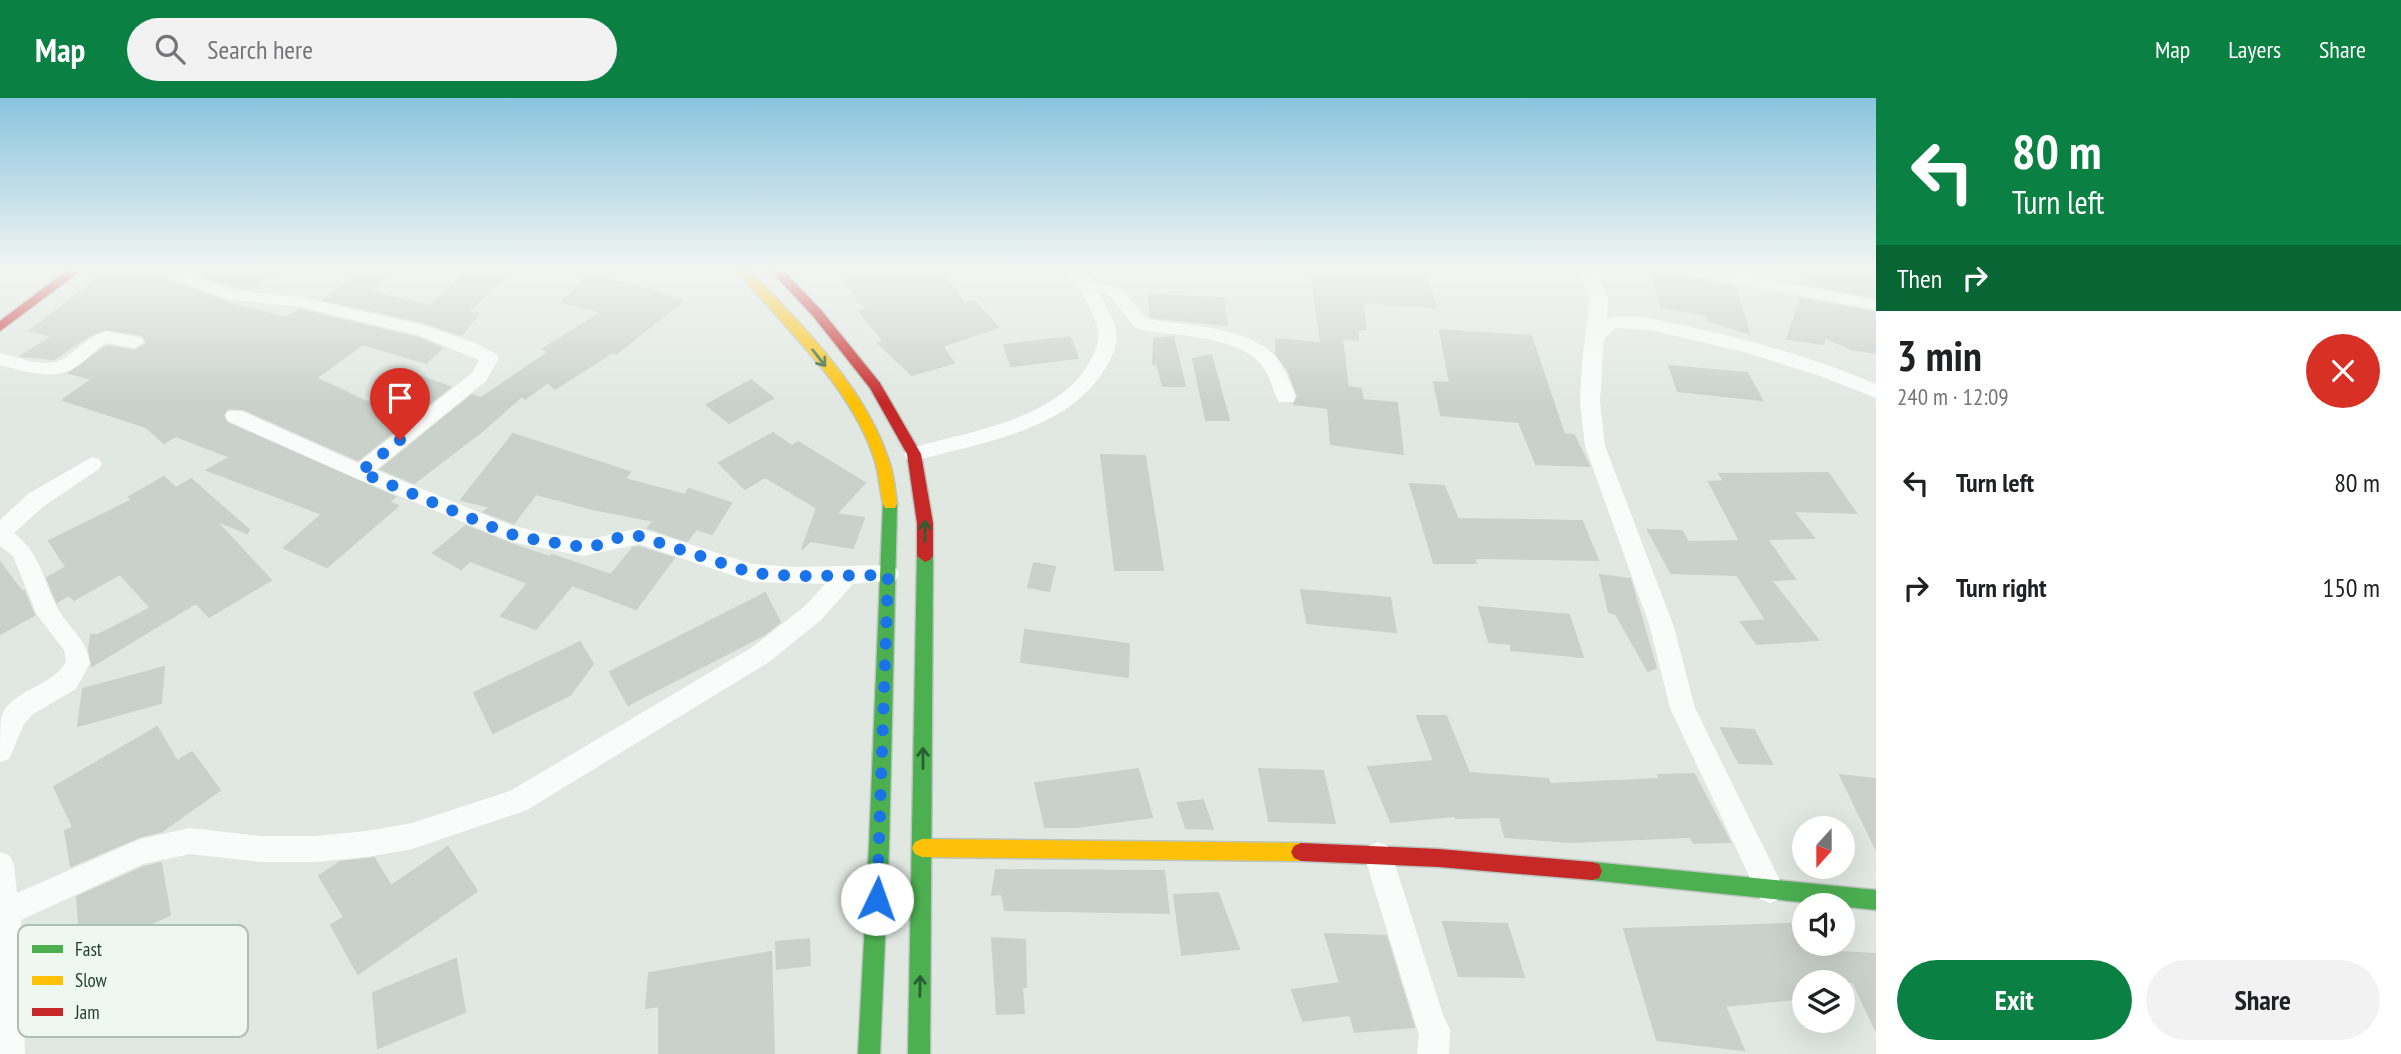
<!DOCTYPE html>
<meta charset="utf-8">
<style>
body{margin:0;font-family:"PT Sans Narrow",sans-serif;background:#f2f2f2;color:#202124;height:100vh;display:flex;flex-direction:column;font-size:26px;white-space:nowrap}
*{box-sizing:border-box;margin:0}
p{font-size:23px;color:#757577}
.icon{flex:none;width:38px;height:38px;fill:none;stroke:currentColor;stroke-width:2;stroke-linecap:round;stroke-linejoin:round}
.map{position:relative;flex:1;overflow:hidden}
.sheet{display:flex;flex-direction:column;background:#fff;width:525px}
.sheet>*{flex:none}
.banner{background:#0b8043;color:#fff;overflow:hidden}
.needle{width:46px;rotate:201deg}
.tools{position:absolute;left:1792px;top:718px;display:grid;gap:14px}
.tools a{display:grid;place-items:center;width:63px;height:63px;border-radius:50%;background:#fff;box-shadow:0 7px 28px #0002;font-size:35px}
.pin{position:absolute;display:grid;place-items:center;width:60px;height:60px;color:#fff;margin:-72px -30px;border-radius:50% 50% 50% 0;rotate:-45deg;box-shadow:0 0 7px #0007}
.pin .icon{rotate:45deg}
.me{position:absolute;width:77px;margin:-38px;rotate:3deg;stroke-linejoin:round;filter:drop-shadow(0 0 5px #0008)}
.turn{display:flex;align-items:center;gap:24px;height:147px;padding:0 21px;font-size:32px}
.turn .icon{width:91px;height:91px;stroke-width:2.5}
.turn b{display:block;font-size:49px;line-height:60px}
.then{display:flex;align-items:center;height:66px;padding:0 21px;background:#0003;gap:14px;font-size:26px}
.round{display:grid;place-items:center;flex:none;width:74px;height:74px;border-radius:37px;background:#f2f2f2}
.summary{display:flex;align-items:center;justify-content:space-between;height:119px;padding:0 21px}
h1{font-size:42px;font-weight:700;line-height:52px}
.primary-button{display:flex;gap:14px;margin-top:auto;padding:14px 21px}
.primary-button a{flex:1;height:80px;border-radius:42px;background:#0b8043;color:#fff;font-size:28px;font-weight:700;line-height:80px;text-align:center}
.primary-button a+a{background:#f2f2f2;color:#202124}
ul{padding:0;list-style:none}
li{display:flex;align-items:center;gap:21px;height:105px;padding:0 21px}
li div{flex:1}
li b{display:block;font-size:26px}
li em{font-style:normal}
header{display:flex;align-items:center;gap:42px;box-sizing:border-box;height:98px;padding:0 35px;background:#0b8043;color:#fff}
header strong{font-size:33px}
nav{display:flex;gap:38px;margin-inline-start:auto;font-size:24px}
.search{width:490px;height:63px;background:#f2f2f2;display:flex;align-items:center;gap:18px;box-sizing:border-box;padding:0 24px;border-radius:38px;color:#757577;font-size:26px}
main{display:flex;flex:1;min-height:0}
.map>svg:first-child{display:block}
.building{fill:#cad1cb;stroke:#cad1cb;stroke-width:2}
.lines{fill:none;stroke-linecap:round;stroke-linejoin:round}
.fast-casing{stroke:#bac5bd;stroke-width:3}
.slow-casing{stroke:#bac5bd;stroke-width:3}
.jam-casing{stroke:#bac5bd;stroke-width:3}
.street{fill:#fafcfb;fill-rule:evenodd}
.fast{fill:#4caf50;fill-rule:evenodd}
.slow{fill:#ffc107;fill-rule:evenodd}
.jam{fill:#c62828;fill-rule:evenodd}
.oneway{stroke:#2c5e35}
.route{stroke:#1a73e8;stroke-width:12;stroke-dasharray:0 21.6}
.key{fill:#eef7f0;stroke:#b0bfb5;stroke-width:2}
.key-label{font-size:19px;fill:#1e3c2a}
</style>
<header>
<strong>Map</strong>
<div class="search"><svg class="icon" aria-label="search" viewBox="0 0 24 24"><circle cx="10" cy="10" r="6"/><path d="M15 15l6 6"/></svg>Search here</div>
<nav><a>Map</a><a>Layers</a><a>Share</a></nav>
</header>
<main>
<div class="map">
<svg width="1876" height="956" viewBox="0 0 1876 956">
<rect width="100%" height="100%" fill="#e1e8e2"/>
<path class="building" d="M 110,171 L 150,171 L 155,177 L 231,206 L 285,220 L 300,212 L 417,240 L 442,250 L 426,265 L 363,246 L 316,280 L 369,305 L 406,273 L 450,289 L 358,362 L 243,311 L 228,310 L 223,317 L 227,325 L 395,399 L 389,404 L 398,408 L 327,469 L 284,450 L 322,416 L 207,372 L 230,359 L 176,338 L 164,345 L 146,329 L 63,302 L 92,281 L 69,275 L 104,250 L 107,248 L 135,253 L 147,245 L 143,237 L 106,231 L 90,237 L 54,261 L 21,258 L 53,238 L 30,233 Z
M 186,171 L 277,171 L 250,191 L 235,189 Z
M 362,171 L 396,171 L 369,194 L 430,208 L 470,171 L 512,171 L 468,214 L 478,216 L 462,236 L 458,236 L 424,224 L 324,202 Z
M 836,171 L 940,171 L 965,206 L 974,203 L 998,229 L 942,248 L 954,265 L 912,277 L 878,245 L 883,242 L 859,213 L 867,211 Z
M 1311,171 L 1424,171 L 1436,210 L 1362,204 L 1366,231 L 1358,232 L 1358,242 L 1342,241 L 1348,289 L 1361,291 L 1363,302 L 1397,305 L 1403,356 L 1331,346 L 1328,310 L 1294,306 L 1298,298 L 1288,272 L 1276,256 L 1276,241 L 1321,245 Z
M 1811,171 L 1876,171 L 1876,199 L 1806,186 Z
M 1652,173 L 1735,188 L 1749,235 L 1709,223 L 1707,217 L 1661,209 Z
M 589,177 L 658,194 L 682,203 L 616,256 L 613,254 L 555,291 L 548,284 L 525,301 L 522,298 L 481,334 L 414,385 L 381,371 L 472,297 L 481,300 L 549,254 L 543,251 L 602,214 L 562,204 Z
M 1149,197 L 1223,200 L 1227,227 L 1151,219 Z
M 1801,201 L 1876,214 L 1876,255 L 1851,251 L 1824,239 L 1824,246 L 1787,241 Z
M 1440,232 L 1531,238 L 1564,336 L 1574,337 L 1589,368 L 1536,366 L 1519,324 L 1441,317 L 1434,284 L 1450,285 Z
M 1070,239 L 1078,260 L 1011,268 L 1004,247 Z
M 1173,239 L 1185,288 L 1163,288 L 1157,266 L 1153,266 L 1154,241 Z
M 1211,257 L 1229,322 L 1206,322 L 1193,261 Z
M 1669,268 L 1747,275 L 1762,302 L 1678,293 Z
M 751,282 L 773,300 L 729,325 L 707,307 Z
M 773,335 L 792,348 L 798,344 L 865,385 L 836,416 L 864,420 L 853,450 L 810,443 L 802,451 L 817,410 L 765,379 L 745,391 L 719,365 Z
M 513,336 L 630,374 L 625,381 L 685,397 L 689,391 L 731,405 L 712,436 L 696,431 L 687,443 L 648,430 L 654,423 L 593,411 L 536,396 L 514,425 L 511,424 L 484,414 L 490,409 L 461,402 Z
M 1101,357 L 1145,358 L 1163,472 L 1115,472 Z
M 1828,375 L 1856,415 L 1793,413 L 1814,440 L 1767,441 L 1795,481 L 1771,482 L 1818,542 L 1757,546 L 1741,524 L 1766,522 L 1737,477 L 1671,475 L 1648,432 L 1682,433 L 1688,444 L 1740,443 L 1709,384 L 1724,383 L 1719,376 Z
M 164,379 L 176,390 L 191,381 L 249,432 L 247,435 L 215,422 L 271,482 L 209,519 L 196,505 L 92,568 L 89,552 L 91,537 L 98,537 L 151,510 L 120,476 L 74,502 L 69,497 L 57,504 L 47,480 L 66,469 L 49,443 L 132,402 L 129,399 Z
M 1410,386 L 1444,388 L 1458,421 L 1582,423 L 1598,462 L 1474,460 L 1476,465 L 1434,465 Z
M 466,428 L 511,446 L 550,459 L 552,457 L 611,477 L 633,450 L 639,449 L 674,460 L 636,511 L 572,487 L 536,531 L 501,518 L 528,485 L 470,463 L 461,471 L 433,455 Z
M 0,464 L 22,494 L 24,493 L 34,517 L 0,536 Z
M 1034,465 L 1055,469 L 1049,493 L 1028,489 Z
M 1600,477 L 1630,481 L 1656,570 L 1648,573 L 1616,516 L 1609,514 Z
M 1301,492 L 1390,500 L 1396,534 L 1307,525 Z
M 765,495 L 780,524 L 764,537 L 628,607 L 610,574 Z
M 1479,509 L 1569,517 L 1583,559 L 1511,552 L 1511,546 L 1489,544 Z
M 1025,532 L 1129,546 L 1128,579 L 1021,564 Z
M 580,544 L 593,566 L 570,597 L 493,635 L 474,595 Z
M 164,569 L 161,605 L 78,628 L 83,591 Z
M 1417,618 L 1446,618 L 1469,675 L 1548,681 L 1550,686 L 1660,681 L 1658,677 L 1694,676 L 1730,744 L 1694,745 L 1690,739 L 1569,744 L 1505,739 L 1500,719 L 1456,720 L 1455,718 L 1391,724 L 1368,669 L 1434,663 Z
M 157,629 L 177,663 L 192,654 L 220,692 L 162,733 L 139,739 L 71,768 L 65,733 L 73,729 L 54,689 Z
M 1721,630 L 1754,632 L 1772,666 L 1739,665 Z
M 1138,671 L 1152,719 L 1077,729 L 1045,729 L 1035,685 Z
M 1259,671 L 1323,673 L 1335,725 L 1269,723 Z
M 1840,677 L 1876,681 L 1876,751 Z
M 1203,702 L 1213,731 L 1186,730 L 1178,705 Z
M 448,749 L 477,793 L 358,876 L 331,827 L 344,819 L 319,778 L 340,764 L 374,760 L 391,788 Z
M 161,765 L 170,817 L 116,841 L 143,891 L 107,916 L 82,868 L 77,799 L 144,769 Z
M 996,772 L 1164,773 L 1169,815 L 1005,812 L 1002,796 L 992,797 Z
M 1218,795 L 1239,851 L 1182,857 L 1174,797 Z
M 1443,824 L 1507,826 L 1524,879 L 1459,878 Z
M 1790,826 L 1803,852 L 1876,856 L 1876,933 L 1853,884 L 1804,884 L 1804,900 L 1725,908 L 1744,952 L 1657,942 L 1624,831 Z
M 1325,836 L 1386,838 L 1414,929 L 1355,934 L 1350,917 L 1303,923 L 1292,892 L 1340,885 Z
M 992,840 L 1025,842 L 1026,889 L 1022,889 L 1024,915 L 997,916 Z
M 809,841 L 810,867 L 777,871 L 776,844 Z
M 771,854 L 774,956 L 659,956 L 659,908 L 646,910 L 649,875 Z
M 456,861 L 465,914 L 378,950 L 373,895 Z"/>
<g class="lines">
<defs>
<path id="fast" d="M 890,401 L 897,406 L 889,749 L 880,956 L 858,956 L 869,749 L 883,406 Z
M 925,452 L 933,458 L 930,956 L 908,956 L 917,458 Z
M 1592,764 L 1876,792 L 1876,812 L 1592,782 L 1585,780 L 1582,773 L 1585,766 Z"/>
<path id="slow" d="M 736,171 L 749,171 C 802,228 864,287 889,363 C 894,377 895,392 897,406 L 895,410 L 885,410 L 883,406 C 880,392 879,377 875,363 C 850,285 785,233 736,171 Z
M 922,741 L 1301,745 L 1308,748 L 1311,754 L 1308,760 L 1301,763 L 922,759 L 915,756 L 912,750 L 915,744 Z"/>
<path id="jam" d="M 69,171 L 83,171 L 0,233 L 0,223 Z
M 769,171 L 782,171 L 821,212 L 880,285 L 921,356 L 933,425 L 933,458 L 930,462 L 925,464 L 917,458 L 917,425 L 907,356 L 870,290 L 813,218 Z
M 1301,745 L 1439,751 L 1592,764 L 1599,766 L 1602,773 L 1599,780 L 1592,782 L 1439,769 L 1301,763 L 1294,760 L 1291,754 L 1294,748 Z"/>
</defs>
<use href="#fast" class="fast-casing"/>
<use href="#slow" class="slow-casing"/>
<use href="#jam" class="jam-casing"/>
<path class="street" d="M 153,171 L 178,171 L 234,192 L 300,199 L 423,227 L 475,245 L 497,256 L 499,260 L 486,283 L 376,372 L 510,427 L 548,436 L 591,441 L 639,430 L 752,466 L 795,469 L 888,467 L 896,470 L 899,476 L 896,482 L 853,486 L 821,522 L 769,564 L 527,712 L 412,751 L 367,759 L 315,764 L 260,764 L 190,756 L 143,766 L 21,822 L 25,956 L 0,956 L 0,754 L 10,758 L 14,767 L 17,795 L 140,741 L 190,730 L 260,738 L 315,738 L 367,733 L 412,725 L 510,693 L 751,550 L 805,508 L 825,486 L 752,484 L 639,446 L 583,458 L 512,444 L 353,379 L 228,323 L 225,318 L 228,313 L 242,313 L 358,365 L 472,275 L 479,262 L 418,237 L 300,209 L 231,202 L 156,175 Z
M 1066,171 L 1084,171 L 1093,183 L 1122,191 L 1147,221 C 1183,227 1251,229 1276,259 C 1286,271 1290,286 1296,299 L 1293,304 L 1279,304 C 1272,293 1271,279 1263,269 C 1241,236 1170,239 1135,230 L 1110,198 L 1099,194 C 1105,206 1114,220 1116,233 C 1119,243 1113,256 1109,264 C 1073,333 982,344 914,363 L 907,361 L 904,356 L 907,351 C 965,334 1058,323 1090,263 C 1095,255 1100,242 1098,233 C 1093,211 1079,189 1066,171 Z
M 1577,171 L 1595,171 L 1608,199 L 1607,221 C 1632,214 1656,222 1681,227 C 1748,241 1813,259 1876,286 L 1876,300 L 1820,278 L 1744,254 L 1650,232 L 1616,230 L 1604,241 L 1600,304 L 1605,348 L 1674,529 L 1695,610 L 1784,791 L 1780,801 L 1770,805 L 1760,801 L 1670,610 L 1650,529 L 1585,348 L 1580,304 L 1582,264 L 1590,199 Z
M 1676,171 L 1713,171 L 1876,202 L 1876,212 L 1685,176 Z
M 107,233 L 142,240 L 144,244 L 135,250 L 107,245 C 95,251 87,262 76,269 C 52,284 25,273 0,267 L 0,255 C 17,259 38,268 55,264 C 72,260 83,239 107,233 Z
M 92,359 L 99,361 L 102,366 L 99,371 L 44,408 L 14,435 C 41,456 42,480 57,509 C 69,532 85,537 90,565 L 76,591 L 33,616 L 24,626 L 9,661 L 0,664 C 0,651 0,633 1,620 C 10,591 51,590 66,564 L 64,552 L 37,517 L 13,458 L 0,448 L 0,422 L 28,396 Z
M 1378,744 L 1388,748 L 1392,757 L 1443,917 L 1450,932 L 1449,956 L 1417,956 L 1419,937 L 1364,757 L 1368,748 Z"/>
<use href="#fast" class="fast"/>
<use href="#slow" class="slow"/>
<use href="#jam" class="jam"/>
</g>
<defs><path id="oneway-shaft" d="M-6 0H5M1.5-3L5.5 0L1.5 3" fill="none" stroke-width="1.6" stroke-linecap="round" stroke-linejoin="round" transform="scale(1.75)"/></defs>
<g class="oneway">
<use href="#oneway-shaft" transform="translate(819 260) rotate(52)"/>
<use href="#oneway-shaft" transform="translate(925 433) rotate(-89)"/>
<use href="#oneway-shaft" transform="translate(923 660) rotate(-90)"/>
<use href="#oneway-shaft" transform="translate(920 888) rotate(-89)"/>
</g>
<linearGradient id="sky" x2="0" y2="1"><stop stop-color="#8ac4de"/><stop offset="0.56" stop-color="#f2f5f2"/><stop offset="1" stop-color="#f2f5f2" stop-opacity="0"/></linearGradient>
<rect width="1876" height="305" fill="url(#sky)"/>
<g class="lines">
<path class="route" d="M 400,342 L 360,374 L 504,434 L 525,440 L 589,450 L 620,439 L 639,438 L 752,475 L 795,478 L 888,477 L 877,801"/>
</g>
<rect x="18" y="827" width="230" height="112" rx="10" class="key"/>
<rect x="32" y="847" width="31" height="8" fill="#4caf50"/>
<rect x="32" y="878" width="31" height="9" fill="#ffc107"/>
<rect x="32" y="910" width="31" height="8" fill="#c62828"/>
<g class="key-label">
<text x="75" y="858">Fast</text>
<text x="75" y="889">Slow</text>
<text x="75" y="921">Jam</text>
</g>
</svg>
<div class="tools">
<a><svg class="needle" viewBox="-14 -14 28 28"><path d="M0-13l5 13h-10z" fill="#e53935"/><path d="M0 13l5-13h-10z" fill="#757577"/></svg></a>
<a><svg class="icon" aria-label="sound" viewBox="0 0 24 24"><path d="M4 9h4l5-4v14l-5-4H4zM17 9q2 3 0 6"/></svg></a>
<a><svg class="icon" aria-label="layers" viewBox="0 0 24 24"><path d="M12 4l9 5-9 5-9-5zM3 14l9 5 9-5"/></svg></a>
</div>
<div class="pin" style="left:400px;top:342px;background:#d93025"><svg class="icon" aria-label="arrive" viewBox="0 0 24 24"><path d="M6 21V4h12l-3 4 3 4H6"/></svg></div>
<svg class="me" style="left:877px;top:801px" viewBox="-20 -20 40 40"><circle r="19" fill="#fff"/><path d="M0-13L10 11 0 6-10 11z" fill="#1a73e8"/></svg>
</div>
<section class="sheet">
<div class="banner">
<div class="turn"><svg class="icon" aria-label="left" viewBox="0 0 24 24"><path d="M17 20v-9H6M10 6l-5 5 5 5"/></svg><div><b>80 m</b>Turn left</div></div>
<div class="then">Then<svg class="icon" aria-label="right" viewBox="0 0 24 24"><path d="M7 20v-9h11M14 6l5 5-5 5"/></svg></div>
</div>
<div class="summary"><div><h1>3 min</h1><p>240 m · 12:09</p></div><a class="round" style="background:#d93025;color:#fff"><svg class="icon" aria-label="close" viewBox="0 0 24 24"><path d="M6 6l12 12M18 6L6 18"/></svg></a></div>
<ul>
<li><svg class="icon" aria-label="left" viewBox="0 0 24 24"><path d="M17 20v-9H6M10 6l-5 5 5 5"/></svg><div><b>Turn left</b></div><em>80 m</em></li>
<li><svg class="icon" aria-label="right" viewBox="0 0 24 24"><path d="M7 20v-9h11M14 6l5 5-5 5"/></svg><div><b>Turn right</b></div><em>150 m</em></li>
</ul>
<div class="primary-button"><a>Exit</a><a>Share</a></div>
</section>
</main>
